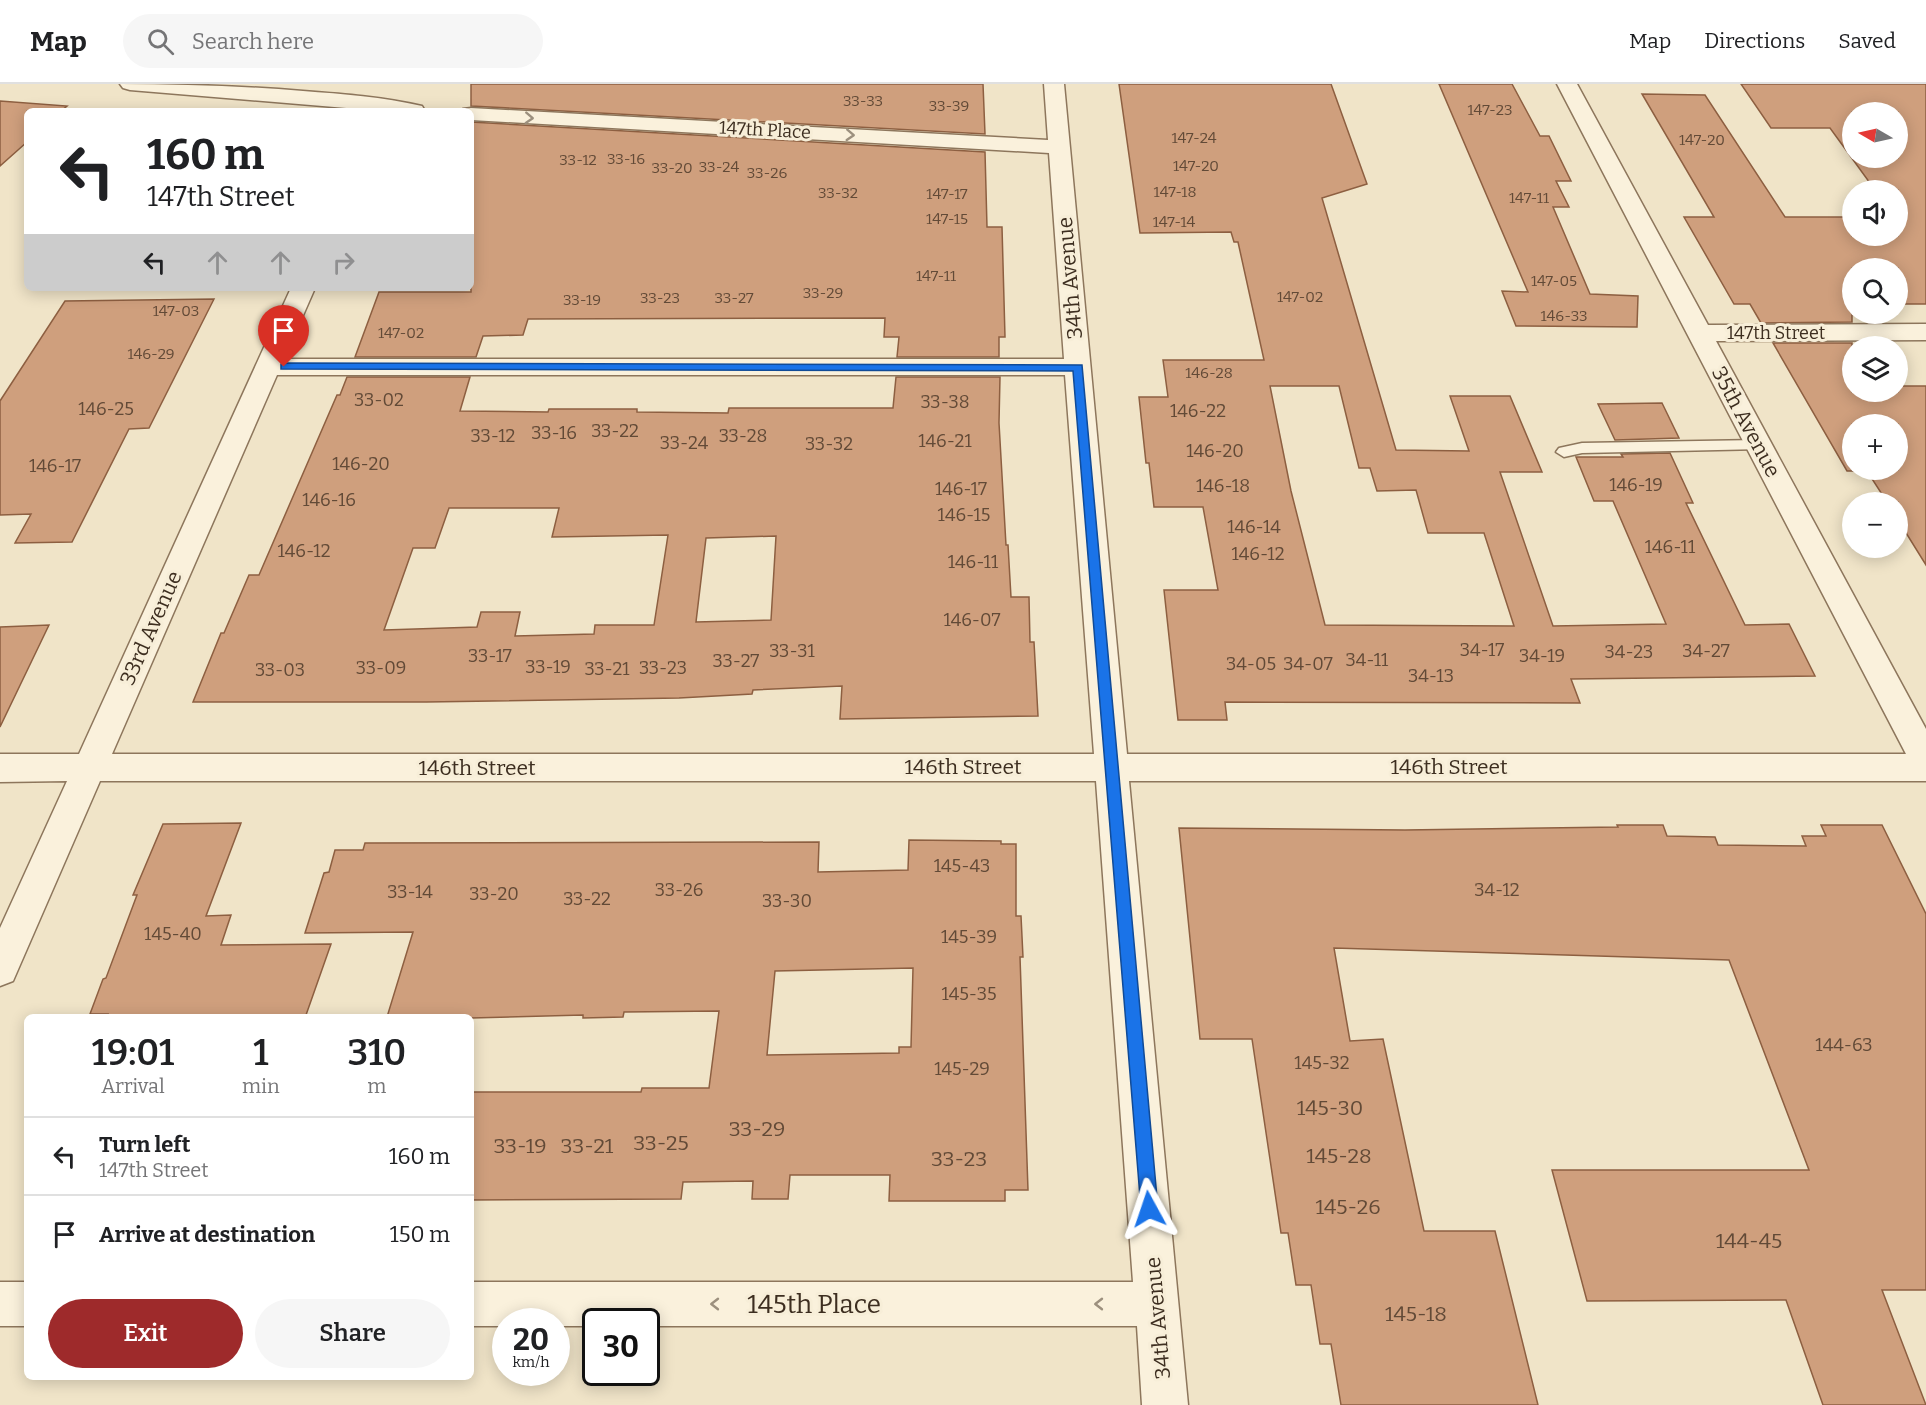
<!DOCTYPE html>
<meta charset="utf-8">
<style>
body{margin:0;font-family:Bitter,serif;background:#f6f6f6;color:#202124;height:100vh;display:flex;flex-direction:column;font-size:22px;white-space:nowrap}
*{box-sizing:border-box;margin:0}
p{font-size:20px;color:#757577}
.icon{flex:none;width:33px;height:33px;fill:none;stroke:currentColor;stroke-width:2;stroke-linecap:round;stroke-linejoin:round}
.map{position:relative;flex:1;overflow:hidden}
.details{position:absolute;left:24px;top:930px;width:450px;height:366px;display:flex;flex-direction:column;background:#fff;border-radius:9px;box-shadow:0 3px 15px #0003}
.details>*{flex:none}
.banner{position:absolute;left:24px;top:24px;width:450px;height:183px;border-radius:9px;box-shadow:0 3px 15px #0003;background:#fff;color:#202124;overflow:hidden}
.needle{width:39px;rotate:279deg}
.fabs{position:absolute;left:1842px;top:18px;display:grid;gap:12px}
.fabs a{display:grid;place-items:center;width:66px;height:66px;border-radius:50%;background:#fff;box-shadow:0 3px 15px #0003;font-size:30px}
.speed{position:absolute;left:492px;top:1224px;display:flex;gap:12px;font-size:30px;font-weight:700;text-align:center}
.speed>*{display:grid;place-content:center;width:78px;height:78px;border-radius:50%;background:#fff;box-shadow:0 3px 15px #0003;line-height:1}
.speed small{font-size:15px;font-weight:400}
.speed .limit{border:3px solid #111;border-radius:9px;background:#fff;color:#111}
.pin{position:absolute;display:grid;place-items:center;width:51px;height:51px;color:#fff;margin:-62px -26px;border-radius:50% 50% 50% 0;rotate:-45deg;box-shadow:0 0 6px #0007}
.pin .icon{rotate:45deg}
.me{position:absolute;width:66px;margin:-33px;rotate:355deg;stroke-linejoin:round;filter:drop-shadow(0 0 4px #0008)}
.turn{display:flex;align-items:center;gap:21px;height:126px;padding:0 24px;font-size:27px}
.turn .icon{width:78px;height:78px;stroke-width:2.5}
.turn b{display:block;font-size:42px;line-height:51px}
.lanes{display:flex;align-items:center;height:57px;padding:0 24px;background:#0003;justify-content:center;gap:30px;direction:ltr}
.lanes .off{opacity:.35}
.eta{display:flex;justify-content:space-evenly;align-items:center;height:102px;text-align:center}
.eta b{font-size:36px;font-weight:600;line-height:42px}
.action{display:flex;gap:12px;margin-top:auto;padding:12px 24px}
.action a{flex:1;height:69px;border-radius:36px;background:#9e2a2b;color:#fff;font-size:24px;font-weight:600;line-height:69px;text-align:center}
.action a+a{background:#f6f6f6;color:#202124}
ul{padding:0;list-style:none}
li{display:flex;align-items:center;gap:18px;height:78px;padding:0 24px;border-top:2px solid #e0e0e0}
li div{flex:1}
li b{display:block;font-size:22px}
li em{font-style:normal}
header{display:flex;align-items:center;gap:36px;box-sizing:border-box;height:84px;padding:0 30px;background:#fff;border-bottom:2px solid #e0e0e0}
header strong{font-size:28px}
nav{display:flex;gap:33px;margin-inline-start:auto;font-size:21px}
.search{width:420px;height:54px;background:#f6f6f6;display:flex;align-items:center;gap:15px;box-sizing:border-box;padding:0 21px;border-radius:33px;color:#757577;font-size:22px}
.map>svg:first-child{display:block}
.building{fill:#cf9f7d;stroke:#8d5f41;stroke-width:1.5;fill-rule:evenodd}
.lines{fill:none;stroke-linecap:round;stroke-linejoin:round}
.service-casing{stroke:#8d765c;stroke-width:3}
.minor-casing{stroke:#8d765c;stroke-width:3}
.service{fill:#faf1dc;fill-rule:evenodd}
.minor{fill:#faf1dc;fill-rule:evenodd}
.oneway{stroke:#9c907e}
.route{fill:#1a73e8;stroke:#114b97;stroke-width:1.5}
.labels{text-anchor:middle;stroke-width:6;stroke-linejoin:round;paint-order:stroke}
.far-number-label{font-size:15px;fill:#624a37}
.far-street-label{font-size:18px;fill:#3d2e20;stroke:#f7eed8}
.number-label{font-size:18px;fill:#624a37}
.street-label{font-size:21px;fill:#3d2e20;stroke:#f7eed8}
.near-number-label{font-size:21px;fill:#624a37}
.near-street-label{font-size:26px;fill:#3d2e20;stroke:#f7eed8}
</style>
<header>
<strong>Map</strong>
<div class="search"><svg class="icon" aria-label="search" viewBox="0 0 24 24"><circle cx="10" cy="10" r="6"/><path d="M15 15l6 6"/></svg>Search here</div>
<nav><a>Map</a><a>Directions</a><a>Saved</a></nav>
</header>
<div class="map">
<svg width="1926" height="1321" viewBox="0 0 1926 1321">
<rect width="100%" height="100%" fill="#f0e4c8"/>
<path class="building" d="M 471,0 L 983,0 L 985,50 L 471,22 Z
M 1119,0 L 1331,0 L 1367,100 L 1322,114 L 1396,366 L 1469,367 L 1450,312 L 1510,312 L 1542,388 L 1500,388 L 1553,542 L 1666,540 L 1613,417 L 1594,417 L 1576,373 L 1623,373 L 1621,370 L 1670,369 L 1693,419 L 1686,419 L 1745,541 L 1789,540 L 1815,592 L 1571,595 L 1580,619 L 1225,618 L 1227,636 L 1178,636 L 1164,506 L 1218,506 L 1203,423 L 1154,423 L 1149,379 L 1146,379 L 1139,313 L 1168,313 L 1163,276 L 1264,276 L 1238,158 L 1234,158 L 1231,148 L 1140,149 ZM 1270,302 L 1339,302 L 1359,384 L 1370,384 L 1377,407 L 1416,406 L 1428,449 L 1484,449 L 1514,542 L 1325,541 L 1291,407 Z
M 1439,0 L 1512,0 L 1540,52 L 1549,52 L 1571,97 L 1556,97 L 1569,123 L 1553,123 L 1590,210 L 1638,212 L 1637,243 L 1516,242 L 1502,207 L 1528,208 Z
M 1741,0 L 1926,0 L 1926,220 L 1898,220 L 1898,184 L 1852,184 L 1852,238 L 1761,239 L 1750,220 L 1734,220 L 1684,133 L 1714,133 L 1642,10 L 1705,11 L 1785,133 L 1852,133 L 1852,152 L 1898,152 L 1898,106 L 1875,106 L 1830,44 L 1771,44 ZM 1852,28 L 1898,28 L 1898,74 L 1852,74 Z
M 0,17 L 67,22 L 61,27 L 27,27 L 27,58 L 0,82 Z
M 471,38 L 985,68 L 987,143 L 1002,143 L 1005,253 L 999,253 L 999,273 L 897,273 L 899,253 L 884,253 L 885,234 L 528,235 L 523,251 L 483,252 L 476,273 L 355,273 L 379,208 L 471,208 Z
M 214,215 L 149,344 L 129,345 L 72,458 L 15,459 L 31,430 L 0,431 L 0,317 L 65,217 Z
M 1773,259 L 1852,259 L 1852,308 L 1898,308 L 1898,302 L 1926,302 L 1926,481 L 1898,436 L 1898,418 L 1887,418 L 1867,387 L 1847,387 ZM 1852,340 L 1898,340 L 1898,386 L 1852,386 Z
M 347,293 L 470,293 L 460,327 L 548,328 L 549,325 L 637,325 L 637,328 L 728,329 L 729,324 L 893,324 L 896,293 L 1000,293 L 999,339 L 1006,461 L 1008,461 L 1011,513 L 1029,513 L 1030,558 L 1034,558 L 1038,632 L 840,635 L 842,602 L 753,606 L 752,610 L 679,614 L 426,618 L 193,618 L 221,549 L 224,549 L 249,491 L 259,491 L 337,311 L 340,311 ZM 449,424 L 559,424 L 552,453 L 668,451 L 654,541 L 595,541 L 594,550 L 515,552 L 520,528 L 481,528 L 477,543 L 384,546 L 413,464 L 435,464 ZM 776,452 L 771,536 L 696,538 L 706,454 Z
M 1662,319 L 1679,354 L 1615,356 L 1598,320 Z
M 49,541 L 0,643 L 0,543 Z
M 241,739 L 206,832 L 231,831 L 221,861 L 331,860 L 306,931 L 107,933 L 108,930 L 90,930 L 103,895 L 106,894 L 137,811 L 133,811 L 163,740 Z
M 1617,741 L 1663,741 L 1667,752 L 1715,753 L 1718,761 L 1806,762 L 1802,752 L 1826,752 L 1821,741 L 1882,741 L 1926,830 L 1926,1206 L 1882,1206 L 1926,1321 L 1823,1321 L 1786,1216 L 1587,1217 L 1552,1086 L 1809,1086 L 1729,876 L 1334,864 L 1350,957 L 1383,955 L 1424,1147 L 1495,1147 L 1538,1321 L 1341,1321 L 1331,1260 L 1320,1260 L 1311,1201 L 1296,1201 L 1288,1149 L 1281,1149 L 1252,955 L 1200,955 L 1179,744 L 1405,746 L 1618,743 Z
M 909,756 L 1001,757 L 1001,760 L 1016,760 L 1016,832 L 1021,832 L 1023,873 L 1020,873 L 1028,1106 L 1005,1106 L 1005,1117 L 889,1117 L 890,1091 L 790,1091 L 788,1115 L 752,1115 L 753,1097 L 683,1098 L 681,1115 L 471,1116 L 471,1008 L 641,1008 L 642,1004 L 709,1004 L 719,927 L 624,928 L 623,933 L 583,934 L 583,931 L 471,934 L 387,933 L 413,848 L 305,849 L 324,789 L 329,788 L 335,766 L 363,766 L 365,759 L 819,758 L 818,788 L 908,786 ZM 913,884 L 911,963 L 899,963 L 899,969 L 767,971 L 775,887 Z"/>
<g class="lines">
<defs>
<path id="service" d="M 1758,356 L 1766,361 L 1763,365 L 1582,369 L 1564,373 L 1556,368 L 1559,364 L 1582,359 Z"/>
<path id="minor" d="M 120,0 C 181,0 242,2 303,7 C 343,10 383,13 422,22 L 425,27 L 382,27 L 130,6 L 123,4 Z
M 1044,0 L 1064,0 L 1127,670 L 1906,670 L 1557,0 L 1577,0 L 1708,241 L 1926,240 L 1926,256 L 1716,257 L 1926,645 L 1926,697 L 1129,697 L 1188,1321 L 1142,1321 L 1137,1242 L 646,1242 L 646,1238 L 596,1238 L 596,1242 L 556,1242 L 556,1238 L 506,1238 L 506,1242 L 471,1242 L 471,1198 L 1133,1198 L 1096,697 L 100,697 L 13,897 L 0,902 L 0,844 L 67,697 L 0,698 L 0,670 L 79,670 L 291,204 L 315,204 L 284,275 L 1064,275 L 1049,69 L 471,36 L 471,27 L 462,27 L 463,25 L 471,24 L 1048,56 ZM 277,291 L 1065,291 L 1094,670 L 112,670 Z
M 0,1198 L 27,1198 L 27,1242 L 0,1242 Z"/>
</defs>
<use href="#service" class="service-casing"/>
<use href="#minor" class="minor-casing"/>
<use href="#service" class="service"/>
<use href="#minor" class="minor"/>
</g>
<defs><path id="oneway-chevron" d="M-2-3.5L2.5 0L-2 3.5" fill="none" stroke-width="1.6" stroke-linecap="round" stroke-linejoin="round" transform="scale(1.5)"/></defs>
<g class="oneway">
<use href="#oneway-chevron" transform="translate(529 34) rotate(3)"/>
<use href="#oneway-chevron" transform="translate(850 51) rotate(3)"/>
<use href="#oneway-chevron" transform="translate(715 1220) rotate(-180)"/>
<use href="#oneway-chevron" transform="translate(1099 1220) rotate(180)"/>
</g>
<path class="route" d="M 284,279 L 1082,281 L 1158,1125 L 1155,1132 L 1149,1134 L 1143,1132 L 1141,1125 L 1073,287 L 281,285 L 281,280 Z"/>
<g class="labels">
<g class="far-number-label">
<text x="863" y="22">33-33</text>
<text x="949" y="27">33-39</text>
<text x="1490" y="31">147-23</text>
<text x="1194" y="59">147-24</text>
<text x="1702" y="61">147-20</text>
<text x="626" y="80">33-16</text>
<text x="578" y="81">33-12</text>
<text x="1196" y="87">147-20</text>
<text x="719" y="88">33-24</text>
<text x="672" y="89">33-20</text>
<text x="767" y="94">33-26</text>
<text x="1175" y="113">147-18</text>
<text x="838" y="114">33-32</text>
<text x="947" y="115">147-17</text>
<text x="1529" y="119">147-11</text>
<text x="947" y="140">147-15</text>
<text x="1174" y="143">147-14</text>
<text x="936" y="197">147-11</text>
<text x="1554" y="202">147-05</text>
<text x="823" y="214">33-29</text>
<text x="1300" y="218">147-02</text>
<text x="660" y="219">33-23</text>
<text x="734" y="219">33-27</text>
<text x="582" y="221">33-19</text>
<text x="176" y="232">147-03</text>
<text x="1564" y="237">146-33</text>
<text x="401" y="254">147-02</text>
<text x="151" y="275">146-29</text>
<text x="1209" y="294">146-28</text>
</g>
<g class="far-street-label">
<text transform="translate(765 46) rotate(3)" y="6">147th Place</text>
<text x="1776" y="255">147th Street</text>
</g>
<g class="number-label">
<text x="379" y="322">33-02</text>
<text x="945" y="324">33-38</text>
<text x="106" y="331">146-25</text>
<text x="1198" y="333">146-22</text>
<text x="615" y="353">33-22</text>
<text x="554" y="355">33-16</text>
<text x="493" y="358">33-12</text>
<text x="743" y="358">33-28</text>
<text x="945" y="363">146-21</text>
<text x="684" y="365">33-24</text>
<text x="829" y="366">33-32</text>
<text x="1215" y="373">146-20</text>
<text x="361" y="386">146-20</text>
<text x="55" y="388">146-17</text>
<text x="1636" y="407">146-19</text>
<text x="1223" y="408">146-18</text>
<text x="961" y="411">146-17</text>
<text x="329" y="422">146-16</text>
<text x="964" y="437">146-15</text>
<text x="1254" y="449">146-14</text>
<text x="1670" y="469">146-11</text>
<text x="304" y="473">146-12</text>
<text x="1258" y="476">146-12</text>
<text x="973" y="484">146-11</text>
<text x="972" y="542">146-07</text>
<text x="1482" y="572">34-17</text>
<text x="792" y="573">33-31</text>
<text x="1706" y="573">34-27</text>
<text x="1629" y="574">34-23</text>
<text x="490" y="578">33-17</text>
<text x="1542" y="578">34-19</text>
<text x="1367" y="582">34-11</text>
<text x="736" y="583">33-27</text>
<text x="1251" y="586">34-05</text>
<text x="1308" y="586">34-07</text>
<text x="548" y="589">33-19</text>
<text x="381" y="590">33-09</text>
<text x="663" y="590">33-23</text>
<text x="607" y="591">33-21</text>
<text x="280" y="592">33-03</text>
<text x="1431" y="598">34-13</text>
<text x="962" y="788">145-43</text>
<text x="679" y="812">33-26</text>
<text x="1497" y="812">34-12</text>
<text x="410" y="814">33-14</text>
<text x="494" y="816">33-20</text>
<text x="587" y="821">33-22</text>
<text x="787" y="823">33-30</text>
<text x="173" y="856">145-40</text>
<text x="969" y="859">145-39</text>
<text x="969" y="916">145-35</text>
<text x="1844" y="967">144-63</text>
<text x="1322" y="985">145-32</text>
<text x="962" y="991">145-29</text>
</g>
<g class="street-label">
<text transform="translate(1070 194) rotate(-95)" y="7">34th Avenue</text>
<text transform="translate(1746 338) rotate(62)" y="7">35th Avenue</text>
<text transform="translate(151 544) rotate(-66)" y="7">33rd Avenue</text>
<text x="963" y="690">146th Street</text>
<text x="1449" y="690">146th Street</text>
<text x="477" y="691">146th Street</text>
<text transform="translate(1158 1234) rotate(-95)" y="7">34th Avenue</text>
</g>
<g class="near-number-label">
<text x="1330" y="1031">145-30</text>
<text x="757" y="1052">33-29</text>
<text x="661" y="1066">33-25</text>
<text x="520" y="1069">33-19</text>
<text x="587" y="1069">33-21</text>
<text x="1339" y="1079">145-28</text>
<text x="959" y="1082">33-23</text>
<text x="1348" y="1130">145-26</text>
<text x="1749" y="1164">144-45</text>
<text x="1416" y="1237">145-18</text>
</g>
<g class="near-street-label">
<text x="814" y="1229">145th Place</text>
</g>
</g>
</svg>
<div class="fabs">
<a><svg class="needle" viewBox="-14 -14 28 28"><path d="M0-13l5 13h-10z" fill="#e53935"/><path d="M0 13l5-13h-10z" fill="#757577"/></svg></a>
<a><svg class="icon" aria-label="sound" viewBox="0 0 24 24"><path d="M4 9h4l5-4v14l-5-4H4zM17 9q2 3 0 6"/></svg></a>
<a><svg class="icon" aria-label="search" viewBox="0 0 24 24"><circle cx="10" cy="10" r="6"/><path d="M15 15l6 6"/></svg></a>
<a><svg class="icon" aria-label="layers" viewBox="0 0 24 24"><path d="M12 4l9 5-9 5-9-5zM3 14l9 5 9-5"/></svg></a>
<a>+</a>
<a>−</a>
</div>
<div class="speed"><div>20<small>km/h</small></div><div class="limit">30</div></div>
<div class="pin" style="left:284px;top:283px;background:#d93025"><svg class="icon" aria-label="arrive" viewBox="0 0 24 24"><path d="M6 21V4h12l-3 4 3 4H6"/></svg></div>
<svg class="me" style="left:1149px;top:1125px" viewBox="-20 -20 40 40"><path d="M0-17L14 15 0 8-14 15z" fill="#1a73e8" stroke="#fff" stroke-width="4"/></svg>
<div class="banner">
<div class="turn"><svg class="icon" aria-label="left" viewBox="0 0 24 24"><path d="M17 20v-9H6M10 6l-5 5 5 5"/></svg><div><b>160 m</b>147th Street</div></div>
<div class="lanes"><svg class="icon" aria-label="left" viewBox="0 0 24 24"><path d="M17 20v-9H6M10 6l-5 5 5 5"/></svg><svg class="icon off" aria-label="ahead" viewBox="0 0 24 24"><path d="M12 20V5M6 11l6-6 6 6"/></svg><svg class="icon off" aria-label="ahead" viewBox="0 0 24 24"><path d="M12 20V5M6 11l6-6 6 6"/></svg><svg class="icon off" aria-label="right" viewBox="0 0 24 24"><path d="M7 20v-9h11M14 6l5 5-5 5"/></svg></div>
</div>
<section class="details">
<div class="eta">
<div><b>19:01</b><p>Arrival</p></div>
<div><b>1</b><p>min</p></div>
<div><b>310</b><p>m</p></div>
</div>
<ul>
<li><svg class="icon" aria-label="left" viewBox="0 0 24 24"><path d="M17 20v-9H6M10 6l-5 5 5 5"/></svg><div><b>Turn left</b><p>147th Street</p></div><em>160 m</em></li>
<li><svg class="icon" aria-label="arrive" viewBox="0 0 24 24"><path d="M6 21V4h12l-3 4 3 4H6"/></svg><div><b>Arrive at destination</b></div><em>150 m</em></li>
</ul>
<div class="action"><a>Exit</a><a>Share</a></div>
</section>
</div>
